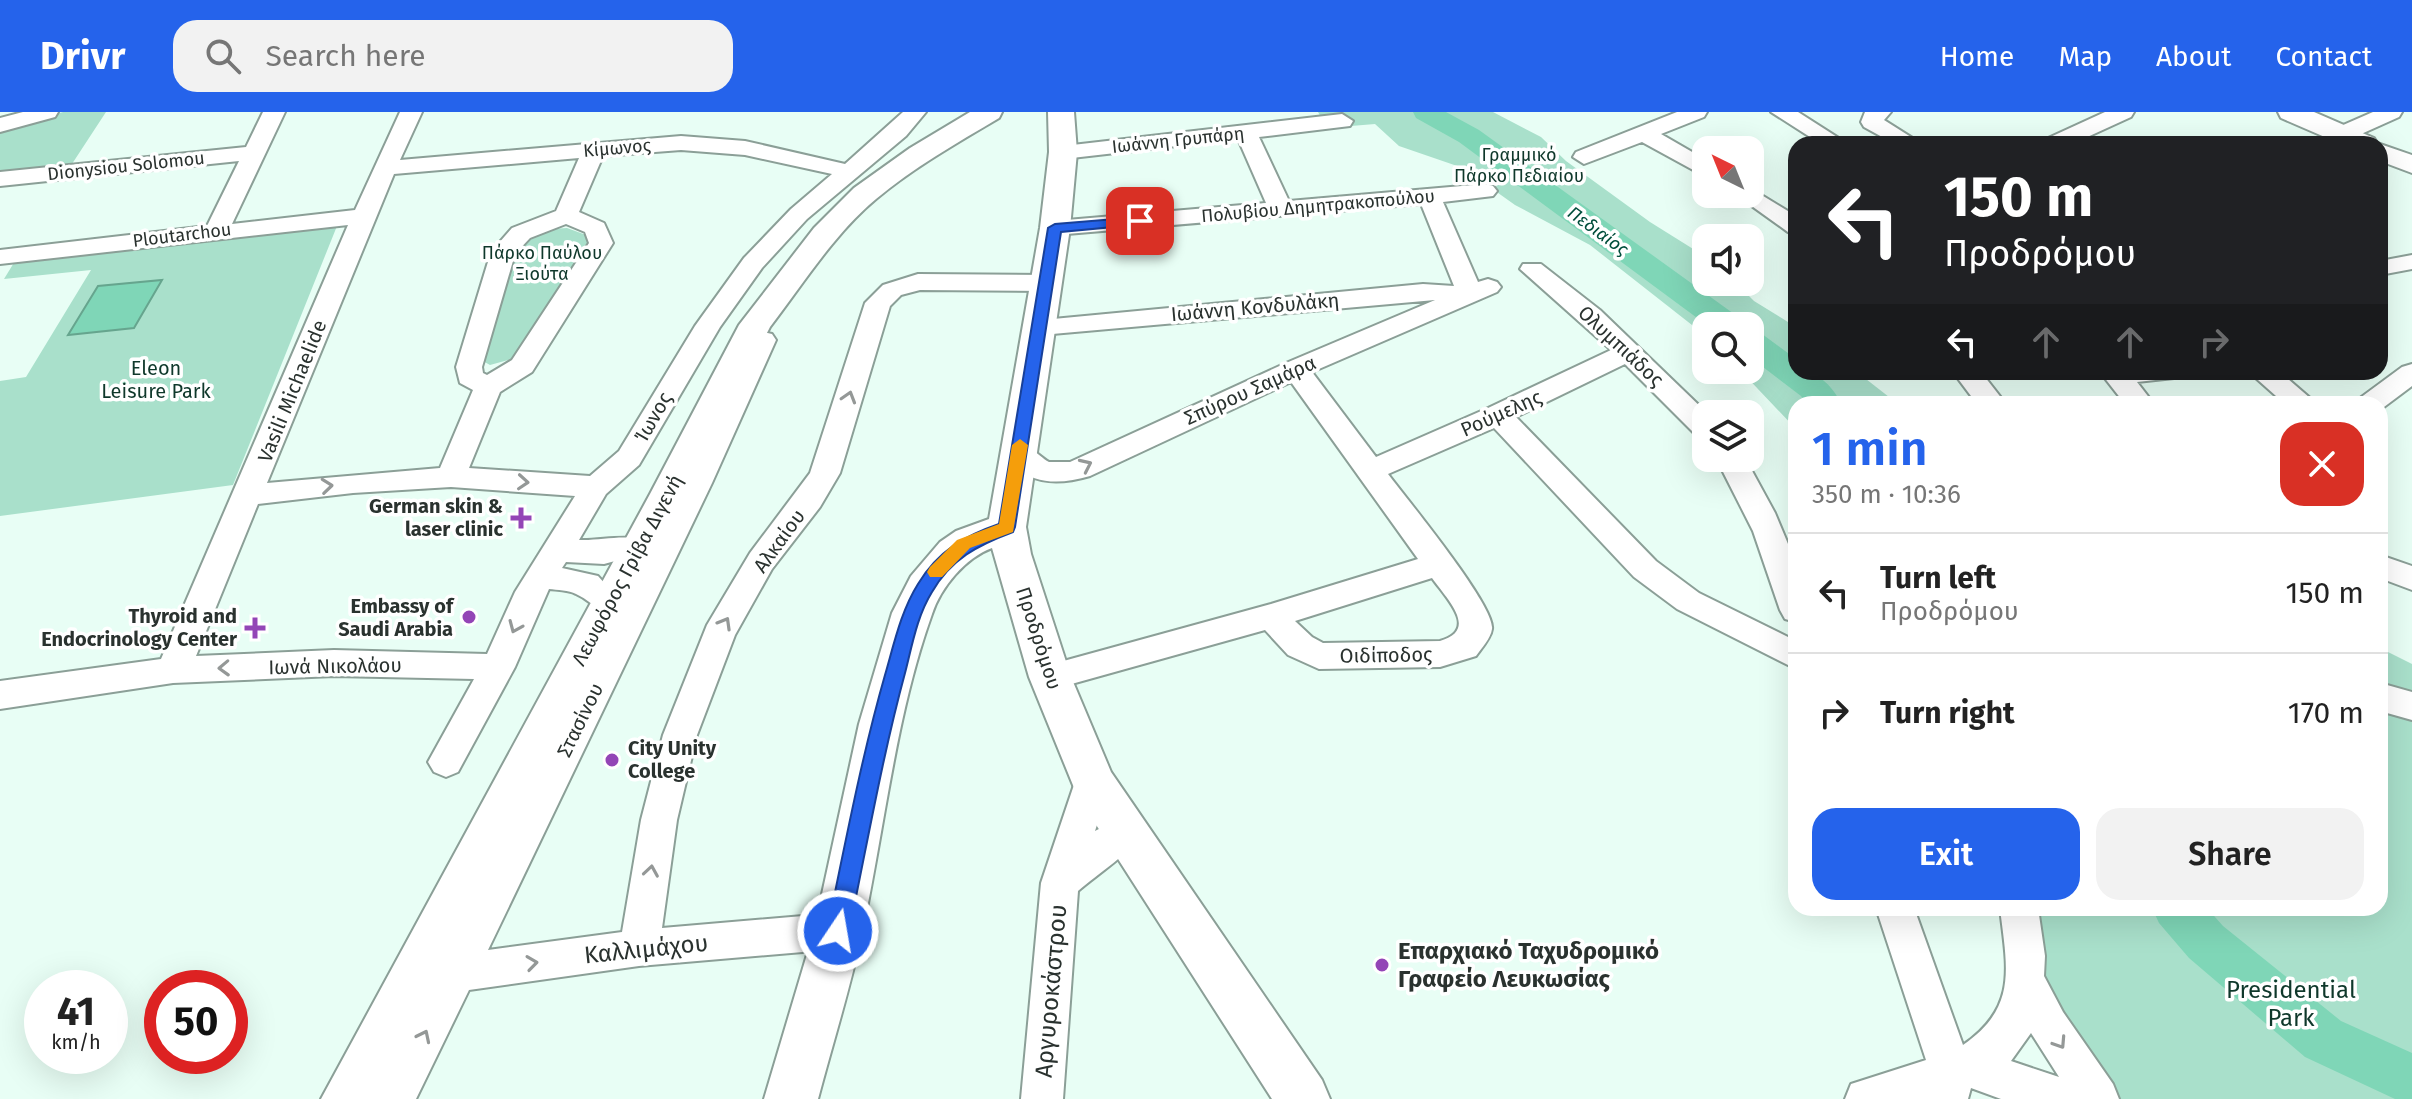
<!DOCTYPE html>
<meta charset="utf-8">
<style>
body{margin:0;font-family:"Fira Sans",sans-serif;background:#f2f2f2;color:#222;height:100vh;display:flex;flex-direction:column;font-size:30px;white-space:nowrap}
*{box-sizing:border-box;margin:0}
p{font-size:26px;color:#767676}
.icon{flex:none;width:44px;height:44px;fill:none;stroke:currentColor;stroke-width:2;stroke-linecap:round;stroke-linejoin:round}
.map{position:relative;flex:1;overflow:hidden}
.details{position:absolute;left:1788px;top:284px;width:600px;height:520px;display:flex;flex-direction:column;background:#fff;border-radius:24px;box-shadow:0 8px 32px #0002}
.details>*{flex:none}
.top-card{position:absolute;left:1788px;top:24px;width:600px;height:244px;border-radius:24px;box-shadow:0 8px 32px #0002;background:#202124;color:#fff;overflow:hidden}
.needle{width:52px;rotate:317deg}
.buttons{position:absolute;left:1692px;top:24px;display:grid;gap:16px}
.buttons a{display:grid;place-items:center;width:72px;height:72px;border-radius:16px;background:#fff;box-shadow:0 8px 32px #0002;font-size:40px}
.speed{position:absolute;left:24px;top:858px;display:flex;gap:16px;font-size:40px;font-weight:700;text-align:center}
.speed>*{display:grid;place-content:center;width:104px;height:104px;border-radius:50%;background:#fff;box-shadow:0 8px 32px #0002;line-height:1}
.speed small{font-size:20px;font-weight:400}
.speed .limit{border:12px solid #d22;background:#fff;color:#111}
.pin{position:absolute;display:grid;place-items:center;width:68px;height:68px;color:#fff;margin:-34px;border-radius:16px;box-shadow:0 4px 12px #0006}
.me{position:absolute;width:88px;margin:-44px;rotate:12deg;stroke-linejoin:round;filter:drop-shadow(0 0 6px #0008)}
.turn{display:flex;align-items:center;gap:28px;height:168px;padding:0 24px;font-size:36px}
.turn .icon{width:104px;height:104px;stroke-width:2.5}
.turn b{display:block;font-size:56px;line-height:68px}
.lanes{display:flex;align-items:center;height:76px;padding:0 24px;background:#0003;justify-content:center;gap:40px;direction:ltr}
.lanes .off{opacity:.35}
.round{display:grid;place-items:center;flex:none;width:84px;height:84px;border-radius:24px;background:#f2f2f2}
.summary{display:flex;align-items:center;justify-content:space-between;height:136px;padding:0 24px}
h1{font-size:48px;font-weight:600;line-height:60px;color:#2563eb}
.action{display:flex;gap:16px;margin-top:auto;padding:16px 24px}
.action a{flex:1;height:92px;border-radius:24px;background:#2563eb;color:#fff;font-size:32px;font-weight:600;line-height:92px;text-align:center}
.action a+a{background:#f2f2f2;color:#222}
ul{padding:0;list-style:none}
li{display:flex;align-items:center;gap:24px;height:120px;padding:0 24px;border-top:2px solid #e0e0e0}
li div{flex:1}
li b{display:block;font-size:30px}
li em{font-style:normal}
header{display:flex;align-items:center;gap:48px;box-sizing:border-box;height:112px;padding:0 40px;background:#2563eb;color:#fff}
header strong{font-size:38px}
nav{display:flex;gap:44px;margin-inline-start:auto;font-size:28px}
.search{width:560px;height:72px;background:#f2f2f2;display:flex;align-items:center;gap:20px;box-sizing:border-box;padding:0 28px;border-radius:24px;color:#767676;font-size:30px}
.map>svg:first-child{display:block}
.green{fill:#a9e0cb}
.water{fill:#7fd6b7;stroke:#66a58e;stroke-width:2}
.lines{fill:none;stroke-linecap:round;stroke-linejoin:round}
.river{fill:#7fd6b7;fill-rule:evenodd}
.minor-casing{stroke:#8b9f97;stroke-width:4}
.major-casing{stroke:#8b9f97;stroke-width:4}
.minor{fill:#fff;fill-rule:evenodd}
.major{fill:#fff;fill-rule:evenodd}
.oneway{stroke:#949897}
.route{fill:#2563eb;stroke:#184099;stroke-width:2}
.slow{fill:#f59e0b}
.poi-dot{fill:#9345b6;stroke:#fff;stroke-width:3}
.labels{text-anchor:middle;stroke-width:7;stroke-linejoin:round;paint-order:stroke}
.far-street-label{font-size:18px;fill:#2a322f;stroke:#fff}
.far-park-label{font-size:18px;fill:#0f382b;stroke:#fff}
.far-water-label{font-size:18px;font-style:italic;fill:#004e3b;stroke:#fff}
.street-label{font-size:20px;fill:#2a322f;stroke:#fff}
.park-label{font-size:20px;fill:#0f382b;stroke:#fff}
.poi-label{font-size:20px;font-weight:bold;fill:#2a322f;stroke:#fff;text-anchor:end}
.near-street-label{font-size:24px;fill:#2a322f;stroke:#fff}
.near-poi-label{font-size:24px;font-weight:bold;fill:#2a322f;stroke:#fff;text-anchor:start}
.near-park-label{font-size:24px;fill:#0f382b;stroke:#fff}
</style>
<header>
<strong>Drivr</strong>
<div class="search"><svg class="icon" aria-label="search" viewBox="0 0 24 24"><circle cx="10" cy="10" r="6"/><path d="M15 15l6 6"/></svg>Search here</div>
<nav><a>Home</a><a>Map</a><a>About</a><a>Contact</a></nav>
</header>
<div class="map">
<svg width="2412" height="987" viewBox="0 0 2412 987">
<rect width="100%" height="100%" fill="#e8fef5"/>
<path class="green" d="M 63,0 L 106,0 L 70,55 L 0,62 L 0,18 Z
M 1318,0 L 1493,0 L 1541,25 L 1566,49 L 1650,110 L 1706,145 L 1706,170 L 1735,170 L 1754,189 L 1796,215 L 1796,260 L 1857,260 L 1898,292 L 1796,292 L 1796,317 L 1740,258 L 1750,258 L 1750,214 L 1706,214 L 1706,224 L 1590,133 L 1515,93 L 1463,56 L 1399,34 L 1375,12 L 1327,16 Z
M 337,114 L 233,373 L 0,404 L 0,269 L 26,265 L 91,158 L 4,167 L 15,149 Z
M 567,116 L 586,123 L 588,131 L 583,143 L 516,246 L 490,253 L 481,248 L 515,140 C 525,122 546,117 567,116 Z
M 2380,536 L 2412,552 L 2412,987 L 2108,987 L 2035,894 L 2021,796 L 2380,796 Z"/>
<path class="water" d="M 162,168 L 134,216 L 68,223 L 98,174 Z"/>
<g class="lines">
<path class="river" d="M 1413,0 L 1446,0 L 1479,18 L 1741,207 L 1745,214 L 1708,214 L 1459,30 L 1416,6 Z
M 1750,219 L 1762,222 L 1796,247 L 1796,260 C 1820,260 1830,272 1842,292 L 1807,292 L 1801,284 L 1750,245 Z
M 2152,796 L 2207,796 L 2223,814 L 2341,909 L 2412,941 L 2412,987 L 2395,987 L 2305,945 L 2189,846 L 2159,811 Z"/>
<defs>
<path id="minor" d="M 23,0 L 58,0 L 55,5 L 0,20 L 0,6 Z
M 263,0 L 285,0 L 232,112 L 355,98 L 400,0 L 422,0 L 400,48 L 681,24 L 745,29 L 845,52 L 903,0 L 926,0 L 906,24 L 807,107 L 762,156 L 720,215 L 639,353 L 606,382 L 579,428 C 597,429 622,423 637,427 L 641,435 L 637,443 L 604,452 L 566,450 L 562,456 L 598,464 L 617,485 L 612,493 C 593,499 592,489 576,482 C 569,478 557,478 549,477 L 515,555 L 458,660 L 446,665 L 434,660 L 428,650 L 474,567 L 334,564 L 173,571 L 0,597 L 0,569 L 161,547 L 348,113 L 0,152 L 0,138 L 207,114 L 239,49 L 0,74 L 0,60 L 246,35 ZM 681,38 L 745,43 L 832,62 L 791,97 L 744,146 L 695,214 L 619,339 L 590,364 L 469,356 L 500,280 L 532,260 L 613,131 L 604,111 L 579,100 L 603,44 ZM 579,46 L 556,99 L 512,116 L 491,140 L 456,255 L 460,271 L 473,278 L 440,356 L 267,371 L 394,62 ZM 566,112 L 585,120 L 589,131 L 512,248 L 487,263 L 483,261 L 482,255 L 515,142 L 530,126 ZM 451,375 L 575,384 L 515,480 L 487,542 L 334,538 L 196,544 L 258,392 L 353,381 Z
M 1677,0 L 1707,0 L 1704,5 L 1661,22 L 1706,48 L 1706,65 L 1642,30 L 1584,52 L 1573,45 L 1576,40 Z
M 1771,0 L 1798,0 L 1848,32 L 1821,32 Z
M 1865,0 L 1891,0 L 1884,8 L 1922,32 L 1895,32 L 1864,15 L 1861,10 Z
M 2105,0 L 2134,0 L 2131,5 L 2072,32 L 2043,32 L 2046,27 Z
M 2373,0 L 2402,0 L 2399,5 L 2350,27 L 2334,27 L 2331,22 L 2334,17 Z
M 1342,2 L 1353,9 L 1350,14 L 1259,25 L 1289,89 L 1485,72 L 1493,74 L 1497,79 L 1493,84 L 1443,90 L 1478,170 L 1488,167 L 1497,170 L 1501,175 L 1497,180 L 1312,260 L 1376,345 L 1488,296 L 1611,238 L 1520,157 L 1523,152 L 1541,152 L 1600,198 L 1708,302 L 1706,325 L 1696,323 L 1625,252 L 1516,305 L 1656,449 L 1699,481 L 1796,529 L 1796,557 L 1677,497 L 1634,465 L 1494,316 L 1388,362 C 1406,386 1496,495 1492,517 C 1491,526 1481,537 1476,544 L 1440,555 L 1319,557 L 1288,543 L 1265,518 L 1050,578 L 1038,574 L 1033,565 L 1038,556 L 1271,492 L 1418,447 L 1291,270 L 1090,364 C 1056,374 1024,373 1004,340 L 1008,333 C 1028,328 1034,341 1049,350 L 1070,350 L 1286,251 L 1435,188 L 1041,223 L 1032,221 L 1028,215 L 1032,209 L 1423,172 L 1454,174 L 1421,92 L 1055,123 L 1047,121 L 1043,116 L 1047,111 L 1055,109 L 1266,91 L 1238,27 L 1063,47 L 1052,40 L 1055,35 ZM 1432,466 C 1446,486 1480,518 1440,529 L 1323,531 L 1312,525 L 1295,509 Z
M 1750,76 L 1796,104 L 1796,122 L 1788,120 L 1735,82 L 1750,82 Z
M 2412,143 L 2412,157 L 2380,163 L 2380,149 Z
M 918,162 L 1047,163 L 1056,166 L 1060,171 L 1056,176 L 1047,179 L 920,178 L 901,183 L 890,194 L 840,361 L 820,395 L 772,457 L 735,523 L 697,623 L 677,708 L 662,816 L 838,801 L 852,806 L 857,819 L 852,832 L 838,837 L 639,854 L 469,878 L 416,987 L 373,987 L 682,371 L 750,228 L 754,222 L 763,220 L 772,222 L 776,228 L 712,371 L 488,838 L 622,820 L 641,708 L 663,623 L 707,513 L 750,441 L 810,361 L 865,191 L 883,173 Z
M 2412,252 L 2412,274 L 2380,298 L 2380,292 L 2356,292 L 2360,286 L 2402,255 Z
M 1953,260 L 1981,260 L 2006,292 L 1977,292 Z
M 2100,260 L 2178,260 L 2174,266 L 2137,270 L 2154,292 L 2125,292 Z
M 2249,260 L 2280,260 L 2317,292 L 2285,292 Z
M 1716,346 L 1745,346 L 1775,401 L 1796,451 L 1796,510 L 1785,507 L 1780,498 L 1753,419 Z
M 2380,443 L 2412,454 L 2412,478 L 2380,466 Z
M 2380,571 L 2412,580 L 2412,608 L 2380,599 Z
M 1093,655 L 1106,659 L 1111,670 L 1095,719 L 1124,704 L 1137,709 L 1142,720 C 1134,739 1096,763 1078,779 L 1063,987 L 1021,987 L 1041,771 L 1075,670 L 1080,659 Z
M 1876,796 L 1914,796 L 1963,933 C 2018,895 2007,856 2000,796 L 2038,796 L 2045,844 L 2044,864 L 2063,900 L 2113,972 L 2119,987 L 2001,987 L 1971,976 L 1968,987 L 1845,987 L 1851,972 L 1926,948 ZM 2031,921 L 2059,965 L 2011,949 Z"/>
<path id="major" d="M 970,0 L 1002,0 L 999,6 C 957,31 913,56 876,87 C 834,122 803,172 770,215 L 376,987 L 321,987 L 650,382 L 739,213 L 814,116 L 854,76 L 910,36 Z
M 1048,0 L 1074,0 L 1077,40 L 1070,116 L 1026,415 L 1031,442 L 1071,565 L 1111,660 L 1322,968 L 1330,987 L 1272,987 L 1077,683 L 1029,565 L 992,436 C 965,446 941,475 932,502 C 896,602 885,712 863,816 C 851,874 833,930 818,987 L 764,987 L 814,819 L 859,612 L 892,501 L 911,464 L 940,430 L 956,419 L 989,407 L 1040,116 L 1049,40 Z
M 2278,0 L 2314,0 L 2374,26 L 2377,31 L 2412,43 L 2412,61 L 2380,49 L 2380,32 L 2341,32 L 2281,6 Z"/>
</defs>
<use href="#minor" class="minor-casing"/>
<use href="#major" class="major-casing"/>
<use href="#minor" class="minor"/>
<use href="#major" class="major"/>
</g>
<defs><path id="oneway-chevron" d="M-2-3.5L2.5 0L-2 3.5" fill="none" stroke-width="1.6" stroke-linecap="round" stroke-linejoin="round" transform="scale(2)"/></defs>
<g class="oneway">
<use href="#oneway-chevron" transform="translate(849 285) rotate(-73)"/>
<use href="#oneway-chevron" transform="translate(1086 353) rotate(-25)"/>
<use href="#oneway-chevron" transform="translate(523 370) rotate(4)"/>
<use href="#oneway-chevron" transform="translate(327 374) rotate(-6)"/>
<use href="#oneway-chevron" transform="translate(725 511) rotate(-60)"/>
<use href="#oneway-chevron" transform="translate(515 515) rotate(113)"/>
<use href="#oneway-chevron" transform="translate(224 556) rotate(178)"/>
<use href="#oneway-chevron" transform="translate(651 759) rotate(-81)"/>
<use href="#oneway-chevron" transform="translate(532 851) rotate(-8)"/>
<use href="#oneway-chevron" transform="translate(424 924) rotate(-64)"/>
<use href="#oneway-chevron" transform="translate(2060 931) rotate(57)"/>
</g>
<path class="route" d="M 1140,105 L 1145,106 L 1145,112 L 1061,120 L 1015,415 L 1013,420 C 978,433 951,447 932,480 C 917,504 912,534 905,561 C 882,646 867,733 849,819 L 846,826 L 838,829 L 830,826 L 827,819 C 845,733 861,647 885,563 C 894,532 901,499 918,472 C 938,439 964,424 999,412 L 1048,116 L 1055,112 Z"/>
<path class="slow" d="M 1020,327 L 1028,333 L 1013,420 L 970,436 L 942,465 L 930,465 L 927,460 L 930,455 L 957,428 L 999,412 L 1012,333 Z"/>
<g class="poi-dot">
<path d="M517 394h8v8h8v8h-8v8h-8v-8h-8v-8h8z"/>
<circle cx="469" cy="505" r="8"/>
<path d="M251 504h8v8h8v8h-8v8h-8v-8h-8v-8h8z"/>
<circle cx="612" cy="648" r="8"/>
<circle cx="1382" cy="853" r="8"/>
</g>
<g class="labels">
<g class="far-street-label">
<text transform="translate(1178 28) rotate(-6)" y="6">Ιωάννη Γρυπάρη</text>
<text transform="translate(617 36) rotate(-5)" y="6">Κίμωνος</text>
<text transform="translate(126 54) rotate(-6)" y="6">Dionysiou Solomou</text>
<text transform="translate(1318 94) rotate(-5)" y="6">Πολυβίου Δημητρακοπούλου</text>
<text transform="translate(182 123) rotate(-7)" y="6">Ploutarchou</text>
</g>
<g class="far-park-label">
<text x="1519" y="49">Γραμμικό<tspan x="1519" dy="21">Πάρκο Πεδιαίου</tspan></text>
<text x="542" y="147">Πάρκο Παύλου<tspan x="542" dy="21">Ξιούτα</tspan></text>
</g>
<g class="far-water-label">
<text transform="translate(1598 119) rotate(36)" y="6">Πεδιαίος</text>
</g>
<g class="street-label">
<text transform="translate(1255 195) rotate(-5)" y="7">Ιωάννη Κονδυλάκη</text>
<text transform="translate(1621 234) rotate(43)" y="7">Ολυμπιάδος</text>
<text transform="translate(1250 278) rotate(-24)" y="7">Σπύρου Σαμάρα</text>
<text transform="translate(292 279) rotate(-68)" y="7">Vasili Michaelide</text>
<text transform="translate(1501 301) rotate(-24)" y="7">Ρούμελης</text>
<text transform="translate(653 305) rotate(-60)" y="7">Ίωνος</text>
<text transform="translate(779 429) rotate(-54)" y="7">Αλκαίου</text>
<text transform="translate(627 458) rotate(-62)" y="7">Λεωφόρος Γρίβα Διγενή</text>
<text transform="translate(1039 526) rotate(72)" y="7">Προδρόμου</text>
<text transform="translate(1386 543) rotate(-1)" y="7">Οιδίποδος</text>
<text transform="translate(335 554) rotate(-1)" y="7">Ιωνά Νικολάου</text>
<text transform="translate(580 608) rotate(-64)" y="7">Στασίνου</text>
</g>
<g class="park-label">
<text x="156" y="263">Eleon<tspan x="156" dy="23">Leisure Park</tspan></text>
</g>
<g class="poi-label">
<text x="503" y="401">German skin &amp;<tspan x="503" dy="23">laser clinic</tspan></text>
<text x="453" y="501">Embassy of<tspan x="453" dy="23">Saudi Arabia</tspan></text>
<text x="237" y="511">Thyroid and<tspan x="237" dy="23">Endocrinology Center</tspan></text>
<text x="628" y="643" text-anchor="start">City Unity<tspan x="628" dy="23">College</tspan></text>
</g>
<g class="near-street-label">
<text transform="translate(646 837) rotate(-6)" y="8">Καλλιμάχου</text>
<text transform="translate(1051 879) rotate(-85)" y="8">Αργυροκάστρου</text>
</g>
<g class="near-poi-label">
<text x="1398" y="847">Επαρχιακό Ταχυδρομικό<tspan x="1398" dy="28">Γραφείο Λευκωσίας</tspan></text>
</g>
<g class="near-park-label">
<text x="2291" y="886">Presidential<tspan x="2291" dy="28">Park</tspan></text>
</g>
</g>
</svg>
<div class="buttons">
<a><svg class="needle" viewBox="-14 -14 28 28"><path d="M0-13l5 13h-10z" fill="#e53935"/><path d="M0 13l5-13h-10z" fill="#767676"/></svg></a>
<a><svg class="icon" aria-label="sound" viewBox="0 0 24 24"><path d="M4 9h4l5-4v14l-5-4H4zM17 9q2 3 0 6"/></svg></a>
<a><svg class="icon" aria-label="search" viewBox="0 0 24 24"><circle cx="10" cy="10" r="6"/><path d="M15 15l6 6"/></svg></a>
<a><svg class="icon" aria-label="layers" viewBox="0 0 24 24"><path d="M12 4l9 5-9 5-9-5zM3 14l9 5 9-5"/></svg></a>
</div>
<div class="speed"><div>41<small>km/h</small></div><div class="limit">50</div></div>
<div class="pin" style="left:1140px;top:109px;background:#d93025"><svg class="icon" aria-label="arrive" viewBox="0 0 24 24"><path d="M6 21V4h12l-3 4 3 4H6"/></svg></div>
<svg class="me" style="left:838px;top:819px" viewBox="-20 -20 40 40"><circle r="17" fill="#2563eb" stroke="#fff" stroke-width="3"/><path d="M0-11L8 9 0 5-8 9z" fill="#fff"/></svg>
<div class="top-card">
<div class="turn"><svg class="icon" aria-label="left" viewBox="0 0 24 24"><path d="M17 20v-9H6M10 6l-5 5 5 5"/></svg><div><b>150 m</b>Προδρόμου</div></div>
<div class="lanes"><svg class="icon" aria-label="left" viewBox="0 0 24 24"><path d="M17 20v-9H6M10 6l-5 5 5 5"/></svg><svg class="icon off" aria-label="ahead" viewBox="0 0 24 24"><path d="M12 20V5M6 11l6-6 6 6"/></svg><svg class="icon off" aria-label="ahead" viewBox="0 0 24 24"><path d="M12 20V5M6 11l6-6 6 6"/></svg><svg class="icon off" aria-label="right" viewBox="0 0 24 24"><path d="M7 20v-9h11M14 6l5 5-5 5"/></svg></div>
</div>
<section class="details">
<div class="summary"><div><h1>1 min</h1><p>350 m · 10:36</p></div><a class="round" style="background:#d93025;color:#fff"><svg class="icon" aria-label="close" viewBox="0 0 24 24"><path d="M6 6l12 12M18 6L6 18"/></svg></a></div>
<ul>
<li><svg class="icon" aria-label="left" viewBox="0 0 24 24"><path d="M17 20v-9H6M10 6l-5 5 5 5"/></svg><div><b>Turn left</b><p>Προδρόμου</p></div><em>150 m</em></li>
<li><svg class="icon" aria-label="right" viewBox="0 0 24 24"><path d="M7 20v-9h11M14 6l5 5-5 5"/></svg><div><b>Turn right</b></div><em>170 m</em></li>
</ul>
<div class="action"><a>Exit</a><a>Share</a></div>
</section>
</div>
